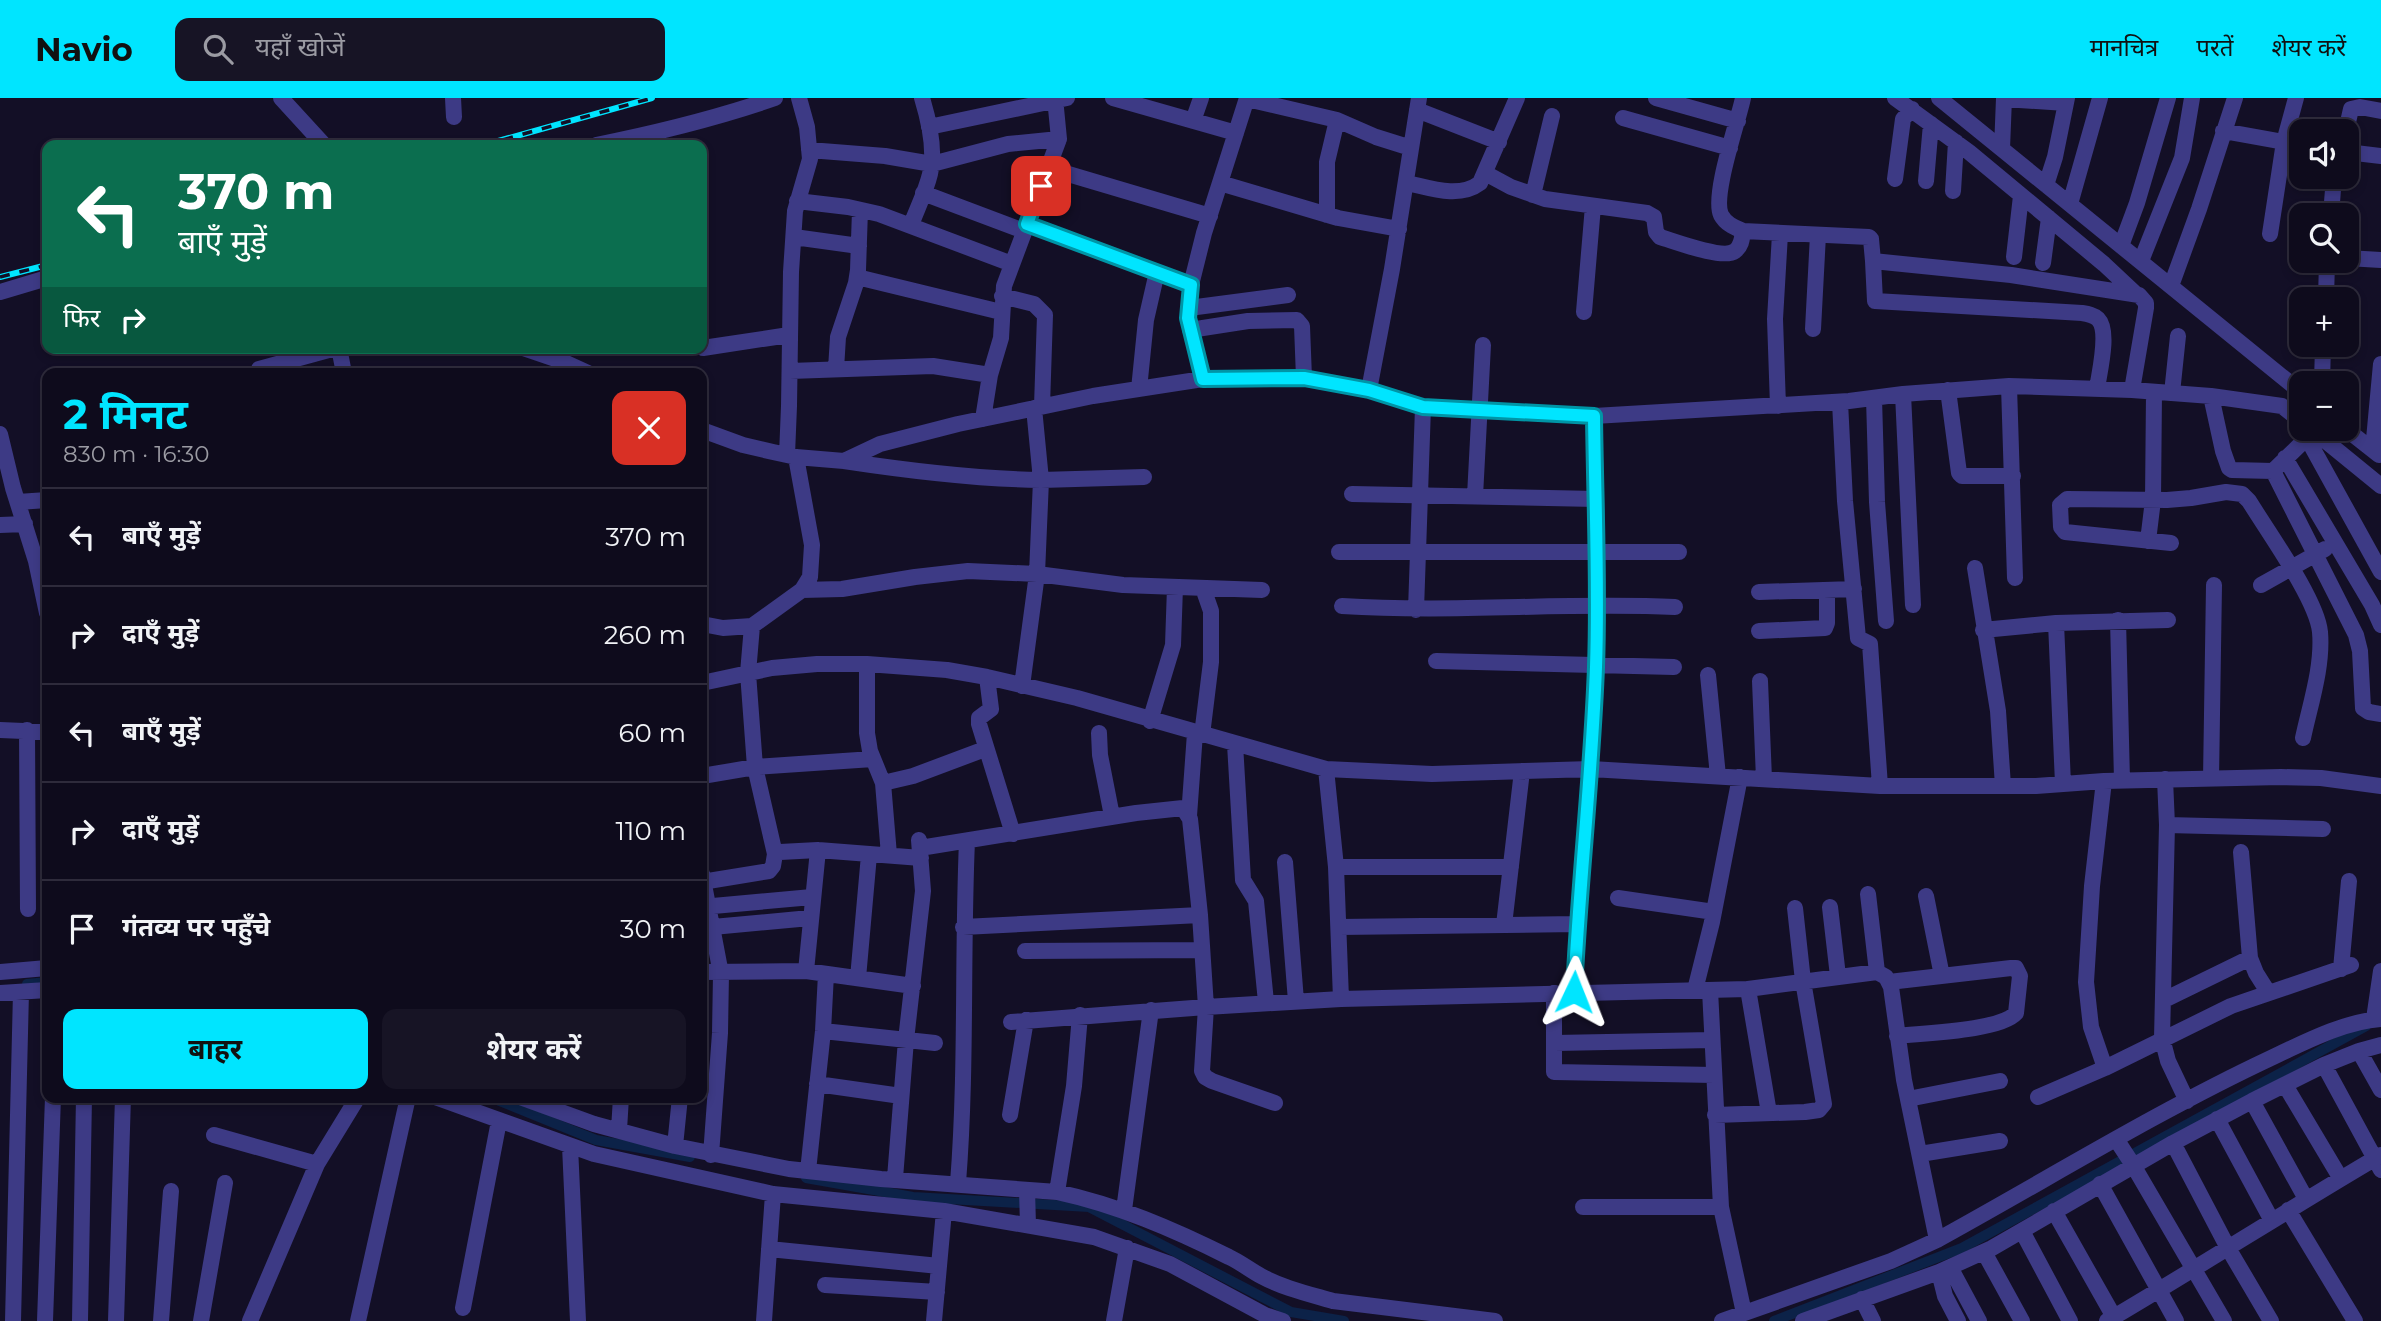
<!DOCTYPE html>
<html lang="hi">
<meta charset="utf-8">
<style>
body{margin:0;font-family:Montserrat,"Noto Sans Devanagari",sans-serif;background:#171425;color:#f1f3f6;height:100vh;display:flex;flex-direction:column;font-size:26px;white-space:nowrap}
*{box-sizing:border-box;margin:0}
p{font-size:23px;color:#9b9ba3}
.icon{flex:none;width:38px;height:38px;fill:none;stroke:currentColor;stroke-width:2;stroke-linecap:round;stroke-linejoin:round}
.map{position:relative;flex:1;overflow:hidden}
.details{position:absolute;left:42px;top:270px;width:665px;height:735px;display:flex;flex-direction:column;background:#0e0b1c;border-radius:14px;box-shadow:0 4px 10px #0003,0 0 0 2px #2e2b3b}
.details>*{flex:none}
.banner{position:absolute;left:42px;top:42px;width:665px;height:214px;border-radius:14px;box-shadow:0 4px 10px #0003,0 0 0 2px #2e2b3b;background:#0b6e4f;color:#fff;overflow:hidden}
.tools{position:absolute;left:2289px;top:21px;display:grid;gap:14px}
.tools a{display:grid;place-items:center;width:70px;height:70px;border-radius:14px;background:#0e0b1c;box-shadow:0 4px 10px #0003,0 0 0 2px #2e2b3b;font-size:35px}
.pin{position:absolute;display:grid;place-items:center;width:60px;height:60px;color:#fff;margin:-30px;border-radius:14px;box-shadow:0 4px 10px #0006}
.me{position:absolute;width:77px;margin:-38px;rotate:2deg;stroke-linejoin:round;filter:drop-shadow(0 0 5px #0008)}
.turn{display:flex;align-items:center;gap:24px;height:147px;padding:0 21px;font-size:32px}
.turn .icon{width:91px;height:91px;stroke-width:2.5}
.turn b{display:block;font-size:49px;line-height:60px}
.then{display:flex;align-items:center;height:66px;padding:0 21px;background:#0003;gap:14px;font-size:26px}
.round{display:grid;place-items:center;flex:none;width:74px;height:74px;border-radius:14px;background:#171425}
.overview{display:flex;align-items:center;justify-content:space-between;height:119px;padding:0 21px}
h1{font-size:42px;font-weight:700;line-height:52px;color:#00e5ff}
.button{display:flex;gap:14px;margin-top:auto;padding:14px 21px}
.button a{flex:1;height:80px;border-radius:14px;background:#00e5ff;color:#111;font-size:28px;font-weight:700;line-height:80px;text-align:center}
.button a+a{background:#171425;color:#f1f3f6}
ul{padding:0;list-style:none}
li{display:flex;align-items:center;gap:21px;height:98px;padding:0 21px;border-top:2px solid #2e2b3b}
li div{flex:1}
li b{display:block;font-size:26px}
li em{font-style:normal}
header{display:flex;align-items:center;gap:42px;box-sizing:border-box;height:98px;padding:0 35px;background:#00e5ff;color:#111}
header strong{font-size:33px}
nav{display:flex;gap:38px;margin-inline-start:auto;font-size:24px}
.search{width:490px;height:63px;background:#171425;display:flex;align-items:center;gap:18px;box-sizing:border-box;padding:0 24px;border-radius:14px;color:#9b9ba3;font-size:26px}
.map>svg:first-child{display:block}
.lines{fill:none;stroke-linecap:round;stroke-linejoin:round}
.canal{stroke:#0c2248;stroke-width:10}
.minor{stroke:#3d3a85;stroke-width:16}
.rail-casing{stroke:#00e5ff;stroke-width:6}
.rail{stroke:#130f26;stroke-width:3.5;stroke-dasharray:10;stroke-linecap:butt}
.route-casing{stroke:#0095a6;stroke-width:18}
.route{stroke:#00e5ff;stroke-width:12}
</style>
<header>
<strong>Navio</strong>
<div class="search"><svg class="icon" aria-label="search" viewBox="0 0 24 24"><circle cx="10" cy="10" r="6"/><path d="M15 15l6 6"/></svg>यहाँ खोजें</div>
<nav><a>मानचित्र</a><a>परतें</a><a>शेयर करें</a></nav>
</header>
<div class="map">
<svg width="2381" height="1223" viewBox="0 0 2381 1223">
<rect width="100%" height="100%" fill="#130f26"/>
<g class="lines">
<path class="canal" d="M 27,886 L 47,884
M 490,999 L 596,1042 L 690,1059
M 806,1080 L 913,1099 L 1089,1109 L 1291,1214 L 1344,1223
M 1774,1223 L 1962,1150 L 2366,928"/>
<path class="minor" d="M 281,0 L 324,47
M 453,0 L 454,19
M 1113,0 L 1236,35
M 1656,0 L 1738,23
M 1743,0 C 1738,24 1712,97 1721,117 C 1726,126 1734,129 1743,133 L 1869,139 L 1871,141 L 1873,163 L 2011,177 L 2139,197 L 2146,205 L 2146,210 L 2132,292
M 1895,0 L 1969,54 L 2104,166 L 2136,196
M 1939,0 L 2301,294
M 1247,1 L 1337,22 L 1376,39 L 1411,50
M 2004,1 L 2066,5
M 1417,12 L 1499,44
M 1623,20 L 1730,50
M 1193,23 L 1201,0
M 929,29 L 1067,0
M 2223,33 L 2284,44
M 2346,33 L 2351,11 L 2360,9 L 2381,13
M 596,47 C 656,35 717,20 775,0
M 2002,51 L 2004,0
M 809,52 L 885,58 L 932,66 L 1008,46 L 1059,41
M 2347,54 L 2381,58
M 1048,70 L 1210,118
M 1485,75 L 1511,89 L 1545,101 L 1647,115 L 1654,119 L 1656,134 L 1660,139 C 1674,143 1723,162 1735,153 C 1742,148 1742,140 1743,133
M 1895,81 L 1903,21 L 1912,11
M 1926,83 L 1931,26
M 1220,85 L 1338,120 L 1399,131
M 1407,85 C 1430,90 1459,101 1480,85 L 1517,0
M 2046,87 L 2055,59 L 2067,0
M 1953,93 L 1956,44
M 923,95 L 1024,133
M 1533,97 L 1552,18
M 797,103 L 848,109 L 879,116 L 1012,166
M 2070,106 L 2100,0
M 1327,117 L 1327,64 L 1337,22
M 2331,117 L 2334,79
M 1027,126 L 1191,187
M 911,127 C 917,111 926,93 930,76 C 936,52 929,23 922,0
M 2270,136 L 2284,44 L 2296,0
M 794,139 L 859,148
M 2121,148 L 2137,105 L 2168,0
M 2014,159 L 2021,98
M 2347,160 L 2381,162
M 1873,163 L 1875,203 L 2082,215 C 2088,216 2094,217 2098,221 C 2110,233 2099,275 2097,291
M 2141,163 L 2182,60 L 2192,0
M 2043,165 L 2049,120
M 857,179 L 1001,214
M 2171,188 L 2199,111 L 2235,0
M 0,194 L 47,180
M 1002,198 L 1034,206 L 1045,217 L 1042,308
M 2326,201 L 2327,163
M 1189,210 L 1288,197
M 1584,214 L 1593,108
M 1813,231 L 1818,137
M 1190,232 L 1248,223 L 1297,222 L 1302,228 L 1304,280
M 339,250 L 344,275
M 523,250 L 564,264 L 588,275
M 703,250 L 789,237
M 259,271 L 336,250
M 836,271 L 838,239 L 856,185 L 858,172 L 860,112
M 790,273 L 933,268 L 990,277
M 1203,281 L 1188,221 L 1191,187 L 1204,135 L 1247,0
M 2322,285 L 2323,247
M 2009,288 L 2015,480
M 1139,291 L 1146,222 L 1157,174
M 1369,292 L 1392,171 L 1419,0
M 1948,292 L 1959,375 L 1962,378 L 2013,378
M 2172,295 L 2178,238
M 1903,296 L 1913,507
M 2211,298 L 2223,353 L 2229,370 L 2232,372 L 2273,373
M 1874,300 L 1877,404 L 1886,523
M 1840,304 L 1845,403 L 1858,540 L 1870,546 L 1880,688
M 1778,308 L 1775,221 L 1780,136
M 1034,310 L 1041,382 L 1144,379
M 983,321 L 990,277 L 1001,240 L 1004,188 L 1059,41 L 1055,0
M 2311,331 L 2381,388
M 2346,331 L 2379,357
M 702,332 L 743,347 L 773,354 L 796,359 L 844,363 L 880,346 L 958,326 L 1093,298 L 1203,281 L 1304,280 L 1369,292 L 1423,309 L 1594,318 L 1849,303 L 1903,296 L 2009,288 L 2132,292 L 2211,298 L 2282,308 L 2301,323
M 2314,333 L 2273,373 L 2356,537 L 2360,553 L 2363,610 L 2369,614 L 2381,616
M 0,336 L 13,390 L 36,463 L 47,515
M 2307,340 L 2381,474
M 2373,352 L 2381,266
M 787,357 L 789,308 L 791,174 L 795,113 L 810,61 L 807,29 L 799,0
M 2285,360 L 2372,507 L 2381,527
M 844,363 C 910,373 975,381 1041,382 L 1037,476 L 1022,588
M 1352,396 L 1596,401
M 1475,398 L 1483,247
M 18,404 L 47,402
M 0,427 L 25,426
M 2148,443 L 2153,402 L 2154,294
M 2171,445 L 2065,434 L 2061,429 L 2060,407 L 2067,401 L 2167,402 L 2191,400 L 2226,394 L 2242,396 L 2249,403 C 2268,434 2317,502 2320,534 C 2323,569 2310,607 2303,640
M 1339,454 L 1679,454
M 1975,470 L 1998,613 L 2003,688
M 2261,487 L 2325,451
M 802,492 L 842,491 L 915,479 L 968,473 L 1037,476 L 1123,487 L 1262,492
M 1759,494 L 1854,491
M 1342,508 C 1454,515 1564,504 1675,509
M 1416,512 L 1423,309
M 2118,522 L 2122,682
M 2056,525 L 2063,686
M 702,526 L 723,530 L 752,528 L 802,492 L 810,479 L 812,447 L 796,359
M 752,528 L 748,575 L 755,669 L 775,756
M 1983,532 L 2056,525 L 2168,522
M 1759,533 L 1825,530 L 1827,525 L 1827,492
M 1436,563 L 1674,569
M 867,566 L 867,635 L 870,653 L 883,685 L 889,757
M 1708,577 L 1718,678
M 987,579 L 991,611 L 979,620 L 979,626 L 1013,736
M 1760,583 L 1764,681
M 702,585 L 772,570 L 817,566 L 867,566 L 947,572 L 987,579 L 1077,600 L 1326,671 L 1432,676 L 1591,671 L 1880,688 L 2036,688 L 2104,683 L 2281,679 L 2321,680 L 2381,688
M 1150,623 L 1173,547 L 1175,489
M 0,632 L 47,634
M 27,632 L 28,811
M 1099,635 L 1100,657 L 1112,718
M 1202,637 L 1211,564 L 1211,513 L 1203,490
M 1235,646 L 1243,782 L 1256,803 L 1266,904
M 1326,671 L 1336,769 L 1341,901
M 702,678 L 755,669 L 873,661
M 2165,681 L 2167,727 L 2162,940 L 2168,963 L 2187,1003
M 2211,681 L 2214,487
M 2104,683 L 2092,788 L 2086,884 L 2091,929 L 2105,970
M 883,685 L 913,678 L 985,651
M 1189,718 L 1195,635
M 2167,727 L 2323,731
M 920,750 L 1136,715 L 1183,710 L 1190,721 L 1200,817 L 1206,909 L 1202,973 L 1205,979 L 1212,983 L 1275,1005
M 2241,754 L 2250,860 L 2256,875 L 2268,894
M 1285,764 L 1296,903
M 1336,769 L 1511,769
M 702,776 L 721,876 L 720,935 L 711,1057
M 702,784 L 769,773 L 773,768 L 775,756 L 780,754 L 818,752 L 921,760
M 1868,796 L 1877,874
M 1926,798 L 1942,878
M 1618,800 L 1714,814
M 702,809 L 812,799
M 1830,809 L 1838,878
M 1504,827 L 1522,673
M 963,829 L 1200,817
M 1339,829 L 1577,826
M 702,830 L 810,820
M 1025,853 L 1202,852
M 2341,871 L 2349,783
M 806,873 L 818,752
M 0,874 L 47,870
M 702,874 L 806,873 L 913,888
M 858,880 L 869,757
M 1889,884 L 2011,870 L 2016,870 L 2020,878 L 2016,915 C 2000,933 1924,935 1897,938
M 1748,891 L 1769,1015
M 1695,892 L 1712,824 L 1740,679
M 1710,892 L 1721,1109 L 1744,1215
M 1575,894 C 1578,786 1592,678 1596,569 C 1599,486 1596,402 1594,318
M 0,895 L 47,892
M 1554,895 L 1554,974 L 1714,977
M 2164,902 L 2250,860
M 2374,921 L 2381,873
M 1011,924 L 1206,909 L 1341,901 L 1748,891 L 1877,874 L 1886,879 L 1891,889 L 1904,982 L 1937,1142
M 823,933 L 935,945
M 1555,945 L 1712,942
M 2359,953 L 2381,992
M 2324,967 L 2381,1072
M 817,986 L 901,998
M 2285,987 L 2341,1081
M 435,999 L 594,1056 L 773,1096 L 944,1113 L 1094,1139 L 1170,1166 L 1265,1217 L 1283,1223
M 520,999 L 594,1026 L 675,1048 L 789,1071 L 881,1081 L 1057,1094 C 1117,1107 1173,1131 1229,1159 C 1240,1164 1250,1172 1261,1178 C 1283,1190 1309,1196 1333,1203 L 1495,1223
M 2038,999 L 2105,970 L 2231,908 L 2351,867
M 1908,1001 L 2000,983
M 2252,1003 L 2306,1101
M 1010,1017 L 1026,922
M 1715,1017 L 1805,1014 L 1819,1012 L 1824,1006 L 1803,883 L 1795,810
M 2217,1021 L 2271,1121
M 619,1032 L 621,999
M 214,1037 L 317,1066
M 2116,1041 L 2133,1067 L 2224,1223
M 2173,1045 L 2228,1150 L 2271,1223
M 570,1048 L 578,1223
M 675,1048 L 680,999
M 1920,1056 L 2000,1043
M 808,1073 L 823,933 L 826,876
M 895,1080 L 906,942 L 923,793 L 919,742
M 958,1085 C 967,971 962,857 967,743
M 2100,1086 L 2176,1223
M 1027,1092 L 1028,1127
M 1057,1094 L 1074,988 L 1080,917
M 1583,1109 L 1721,1109
M 1124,1112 L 1151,912
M 2288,1112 L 2355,1223
M 2054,1113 L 2114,1219
M 2022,1133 L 2070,1223
M 769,1151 L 939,1168
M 1984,1154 L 2022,1223
M 1950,1169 L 1979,1223
M 1939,1174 L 1945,1198 L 1958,1223
M 825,1187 L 937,1194
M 1862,1201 L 1873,1223
M 463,1210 L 499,1023
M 13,1223 L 21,894
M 45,1223 L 53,999
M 80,1223 L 84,999
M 116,1223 L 123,999
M 161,1223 L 171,1093
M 201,1223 L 225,1085
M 250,1223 L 317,1066 L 358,999
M 358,1223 L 408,999
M 764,1223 L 773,1096
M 934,1223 L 944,1113
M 1114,1223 L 1127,1150
M 1722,1223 L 1891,1163 L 1937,1142 C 2048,1081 2156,1014 2271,960 C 2303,945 2345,923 2381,921
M 1803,1223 L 1939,1174 L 1992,1150 L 2173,1045 L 2252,1003 L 2324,967 L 2359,953 L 2381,947
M 2107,1223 C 2199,1169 2289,1111 2381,1057"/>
<defs>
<path id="rail" d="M 484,47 L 652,0
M 0,179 L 47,167"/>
</defs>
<use href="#rail" class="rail-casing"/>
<use href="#rail" class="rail"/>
</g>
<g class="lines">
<defs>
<path id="route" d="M 1041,88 L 1027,126 L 1191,187 L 1188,220 L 1203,281 L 1304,280 L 1369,292 L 1423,309 L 1594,318 C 1595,402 1599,486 1596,569 C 1592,678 1579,786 1574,894"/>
</defs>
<use href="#route" class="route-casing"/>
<use href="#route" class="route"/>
</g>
</svg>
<div class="tools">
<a><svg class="icon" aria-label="sound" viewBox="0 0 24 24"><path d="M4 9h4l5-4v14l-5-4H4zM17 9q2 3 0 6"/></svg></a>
<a><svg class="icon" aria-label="search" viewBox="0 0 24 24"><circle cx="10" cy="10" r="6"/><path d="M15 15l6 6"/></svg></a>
<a>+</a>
<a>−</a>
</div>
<div class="pin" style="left:1041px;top:88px;background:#d93025"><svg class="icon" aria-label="arrive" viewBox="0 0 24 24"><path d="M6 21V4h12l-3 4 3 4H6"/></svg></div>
<svg class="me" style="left:1574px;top:894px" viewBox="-20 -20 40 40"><path d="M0-17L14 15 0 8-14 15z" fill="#00e5ff" stroke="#fff" stroke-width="4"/></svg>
<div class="banner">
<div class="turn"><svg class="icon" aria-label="left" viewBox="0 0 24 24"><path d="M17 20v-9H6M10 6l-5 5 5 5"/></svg><div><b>370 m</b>बाएँ मुड़ें</div></div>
<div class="then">फिर<svg class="icon" aria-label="right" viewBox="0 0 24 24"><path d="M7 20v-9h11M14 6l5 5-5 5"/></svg></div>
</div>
<section class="details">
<div class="overview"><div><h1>2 मिनट</h1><p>830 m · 16:30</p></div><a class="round" style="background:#d93025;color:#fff"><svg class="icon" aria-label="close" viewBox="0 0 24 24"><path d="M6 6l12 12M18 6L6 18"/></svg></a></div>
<ul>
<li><svg class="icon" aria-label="left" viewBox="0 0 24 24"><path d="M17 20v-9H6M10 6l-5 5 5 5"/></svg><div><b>बाएँ मुड़ें</b></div><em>370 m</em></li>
<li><svg class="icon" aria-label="right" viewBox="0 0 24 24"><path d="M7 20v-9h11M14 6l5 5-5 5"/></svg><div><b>दाएँ मुड़ें</b></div><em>260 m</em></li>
<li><svg class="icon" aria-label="left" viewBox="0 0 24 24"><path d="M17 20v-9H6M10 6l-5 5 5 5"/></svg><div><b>बाएँ मुड़ें</b></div><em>60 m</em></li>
<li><svg class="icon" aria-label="right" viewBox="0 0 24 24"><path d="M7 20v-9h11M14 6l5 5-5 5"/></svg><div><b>दाएँ मुड़ें</b></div><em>110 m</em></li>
<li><svg class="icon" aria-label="arrive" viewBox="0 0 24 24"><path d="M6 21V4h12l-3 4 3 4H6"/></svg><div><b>गंतव्य पर पहुँचे</b></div><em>30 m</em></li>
</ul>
<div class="button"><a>बाहर</a><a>शेयर करें</a></div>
</section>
</div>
